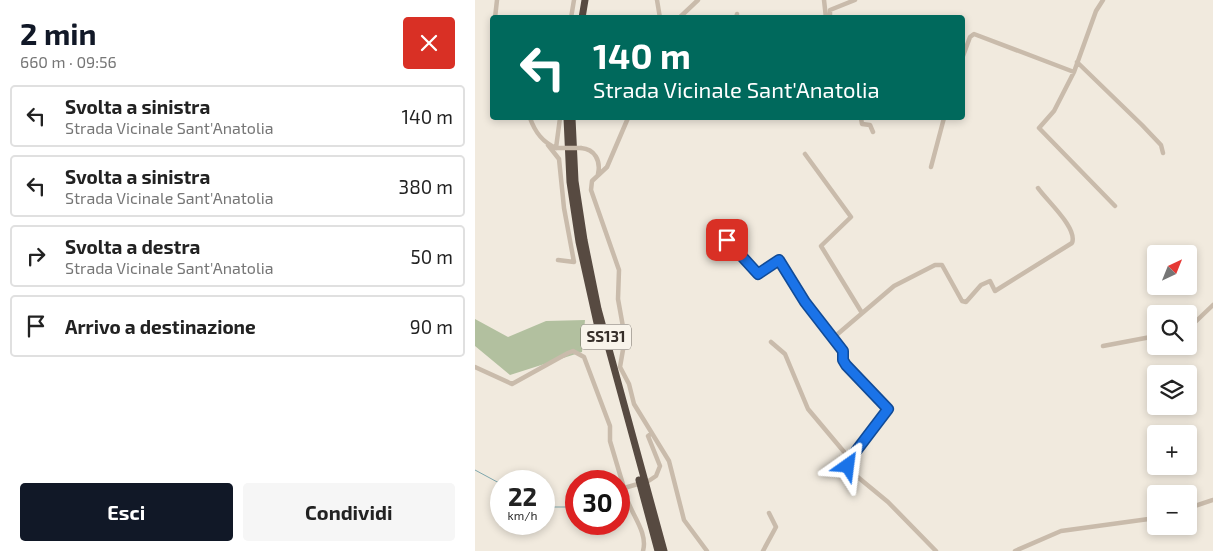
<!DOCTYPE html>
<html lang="it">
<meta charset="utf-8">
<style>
body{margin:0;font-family:"Exo 2",sans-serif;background:#f6f6f6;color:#222;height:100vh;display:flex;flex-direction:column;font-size:19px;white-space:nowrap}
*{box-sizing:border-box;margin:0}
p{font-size:16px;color:#767676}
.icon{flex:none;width:28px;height:28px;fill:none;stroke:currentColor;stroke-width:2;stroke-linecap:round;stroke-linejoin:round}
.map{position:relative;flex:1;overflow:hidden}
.sheet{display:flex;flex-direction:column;background:#fff;width:475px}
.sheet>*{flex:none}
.hud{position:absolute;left:15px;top:15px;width:475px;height:105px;border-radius:5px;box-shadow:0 2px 8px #0003;background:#00695c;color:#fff;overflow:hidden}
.needle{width:32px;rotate:43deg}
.buttons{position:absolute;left:672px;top:245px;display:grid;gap:10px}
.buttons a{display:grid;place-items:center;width:50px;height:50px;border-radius:5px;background:#fff;box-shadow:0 2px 8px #0003;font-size:25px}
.speed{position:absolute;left:15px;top:470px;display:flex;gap:10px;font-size:25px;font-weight:700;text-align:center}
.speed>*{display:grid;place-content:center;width:65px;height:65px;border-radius:50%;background:#fff;box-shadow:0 2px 8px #0003;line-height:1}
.speed small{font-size:12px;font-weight:400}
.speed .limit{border:8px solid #d22;background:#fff;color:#111}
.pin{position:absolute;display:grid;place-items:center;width:42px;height:42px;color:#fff;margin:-21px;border-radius:10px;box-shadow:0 2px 8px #0006}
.me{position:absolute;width:55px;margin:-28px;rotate:31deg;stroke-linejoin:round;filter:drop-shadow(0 0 4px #0008)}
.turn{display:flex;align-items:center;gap:18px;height:105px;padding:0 20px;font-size:22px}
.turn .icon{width:65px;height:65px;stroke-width:2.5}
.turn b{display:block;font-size:35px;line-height:42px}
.round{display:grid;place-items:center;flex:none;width:52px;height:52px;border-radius:5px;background:#f6f6f6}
.headline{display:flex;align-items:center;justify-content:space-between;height:85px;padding:0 20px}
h1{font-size:30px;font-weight:700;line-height:38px;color:#111827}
.cta{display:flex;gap:10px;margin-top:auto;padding:10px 20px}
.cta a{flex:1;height:58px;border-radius:5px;background:#111827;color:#fff;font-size:20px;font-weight:700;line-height:58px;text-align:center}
.cta a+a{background:#f6f6f6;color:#222}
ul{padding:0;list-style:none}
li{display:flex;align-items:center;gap:15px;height:62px;margin:0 10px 8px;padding:0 10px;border:2px solid #e0e0e0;border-radius:5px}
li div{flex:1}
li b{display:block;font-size:19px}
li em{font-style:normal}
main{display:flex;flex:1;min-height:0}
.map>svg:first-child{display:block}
.green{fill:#b2c09f}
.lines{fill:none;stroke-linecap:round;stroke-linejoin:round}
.stream{stroke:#7fa7ad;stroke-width:1}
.minor{stroke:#c9bbab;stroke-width:4.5}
.highway{stroke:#574a41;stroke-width:7}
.minor-bridge{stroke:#c9bbab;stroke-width:4.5}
.route-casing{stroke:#114b97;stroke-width:12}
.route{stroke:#1a73e8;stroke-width:9}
.labels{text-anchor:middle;stroke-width:4;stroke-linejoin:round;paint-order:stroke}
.shield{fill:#f9f4eb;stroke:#716a64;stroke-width:1}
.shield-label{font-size:15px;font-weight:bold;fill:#372f2a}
</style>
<main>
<section class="sheet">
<div class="headline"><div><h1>2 min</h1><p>660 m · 09:56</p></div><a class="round" style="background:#d93025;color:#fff"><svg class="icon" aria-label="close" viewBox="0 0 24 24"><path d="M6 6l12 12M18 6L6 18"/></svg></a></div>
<ul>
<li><svg class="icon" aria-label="left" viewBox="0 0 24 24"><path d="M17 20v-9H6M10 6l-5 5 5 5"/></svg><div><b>Svolta a sinistra</b><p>Strada Vicinale Sant'Anatolia</p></div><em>140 m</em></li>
<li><svg class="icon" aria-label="left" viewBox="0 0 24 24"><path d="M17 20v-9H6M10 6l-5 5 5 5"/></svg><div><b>Svolta a sinistra</b><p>Strada Vicinale Sant'Anatolia</p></div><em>380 m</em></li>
<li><svg class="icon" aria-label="right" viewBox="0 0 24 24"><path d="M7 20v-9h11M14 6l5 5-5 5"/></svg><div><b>Svolta a destra</b><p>Strada Vicinale Sant'Anatolia</p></div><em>50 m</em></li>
<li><svg class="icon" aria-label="arrive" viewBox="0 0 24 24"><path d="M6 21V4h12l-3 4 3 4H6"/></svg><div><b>Arrivo a destinazione</b></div><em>90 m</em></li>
</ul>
<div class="cta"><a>Esci</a><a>Condividi</a></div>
</section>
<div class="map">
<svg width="738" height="551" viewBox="0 0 738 551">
<rect width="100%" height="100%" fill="#f1eade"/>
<path class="green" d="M 0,319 L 33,337 L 71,321 L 110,320 L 107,352 L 35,375 L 0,346 Z"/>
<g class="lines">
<path class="stream" d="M 0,470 L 26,484
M 69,507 L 101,507"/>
<path class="minor" d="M 182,0 L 185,18
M 349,0 L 351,18
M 20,18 L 22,0
M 96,18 L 99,0
M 204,18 L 223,0
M 261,18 L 262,14
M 355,18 L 355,10 L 380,0
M 488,56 L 495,37 L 499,34 L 599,72 L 621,11 L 628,0
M 602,62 L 667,125 L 686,145 L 688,153
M 599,72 L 579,111 L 564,128 L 640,206
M 55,118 C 60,132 67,142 81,148 L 85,118
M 153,118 L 132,167 L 117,181 L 116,190 L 144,270 L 143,299 L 150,338 L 145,367 L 154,384 L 159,404 L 194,461 L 209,520 L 232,551
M 386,118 L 387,124 L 395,125 L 398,132
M 73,145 L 84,159 L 89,208 L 99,262 L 83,260
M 106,148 C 120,149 126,161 123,174
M 330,154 L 376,217 L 346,246 L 387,313
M 456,167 L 469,118
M 238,226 L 283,274 L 304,260 L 330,302 L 368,351 L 368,360 L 371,365 L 413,409 L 375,459 L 373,469 L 413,502 L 461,551
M 714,328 L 738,305
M 358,338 L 419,286 L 460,265 L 467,265 L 487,301 L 491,302 L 506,285 L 515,281 L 520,291 L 597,243 C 603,228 572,201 563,188
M 296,342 L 310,354 L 333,409 L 375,459
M 628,346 L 681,336
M 0,367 L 37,384 L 93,353 L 98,351 L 109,357 L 135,426 L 135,441 L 149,488
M 172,482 L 181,476 L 185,466 L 173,436 L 177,433
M 163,484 L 149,488 C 151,509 174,530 168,551
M 714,508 L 738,500
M 288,551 L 301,527 L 294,513
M 540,551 L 586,531 L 681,518"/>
<path class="highway" d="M 107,18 L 110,0
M 92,118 L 95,182 L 104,242 L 124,332
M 97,118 L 100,181 L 109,240 L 123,309 L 189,551
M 164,480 L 183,551"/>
<path class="minor-bridge" d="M 81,148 L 106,148"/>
</g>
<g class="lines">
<defs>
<path id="route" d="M 252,240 L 283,274 L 304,260 L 330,302 L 368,351 L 368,360 L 371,365 L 413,409 L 375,459 L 373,466"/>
</defs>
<use href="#route" class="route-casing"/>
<use href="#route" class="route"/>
</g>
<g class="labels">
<rect class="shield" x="106" y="324.5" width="50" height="25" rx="4"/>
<g class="shield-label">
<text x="131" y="342">SS131</text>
</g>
</g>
</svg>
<div class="buttons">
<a><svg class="needle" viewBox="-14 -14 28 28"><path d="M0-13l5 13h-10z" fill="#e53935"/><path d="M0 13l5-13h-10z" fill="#767676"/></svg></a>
<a><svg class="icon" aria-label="search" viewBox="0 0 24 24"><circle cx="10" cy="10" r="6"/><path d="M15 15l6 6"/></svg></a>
<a><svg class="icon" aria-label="layers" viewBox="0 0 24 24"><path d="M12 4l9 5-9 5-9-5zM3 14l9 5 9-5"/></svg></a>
<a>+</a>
<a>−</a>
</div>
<div class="speed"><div>22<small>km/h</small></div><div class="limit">30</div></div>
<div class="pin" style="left:252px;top:240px;background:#d93025"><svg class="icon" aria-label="arrive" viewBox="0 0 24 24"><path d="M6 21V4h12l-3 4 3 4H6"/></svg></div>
<svg class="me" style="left:373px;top:466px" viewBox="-20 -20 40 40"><path d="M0-17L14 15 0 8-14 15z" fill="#1a73e8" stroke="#fff" stroke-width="4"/></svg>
<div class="hud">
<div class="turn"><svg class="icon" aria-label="left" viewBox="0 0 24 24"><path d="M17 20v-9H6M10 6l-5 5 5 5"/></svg><div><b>140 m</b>Strada Vicinale Sant'Anatolia</div></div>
</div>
</div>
</main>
